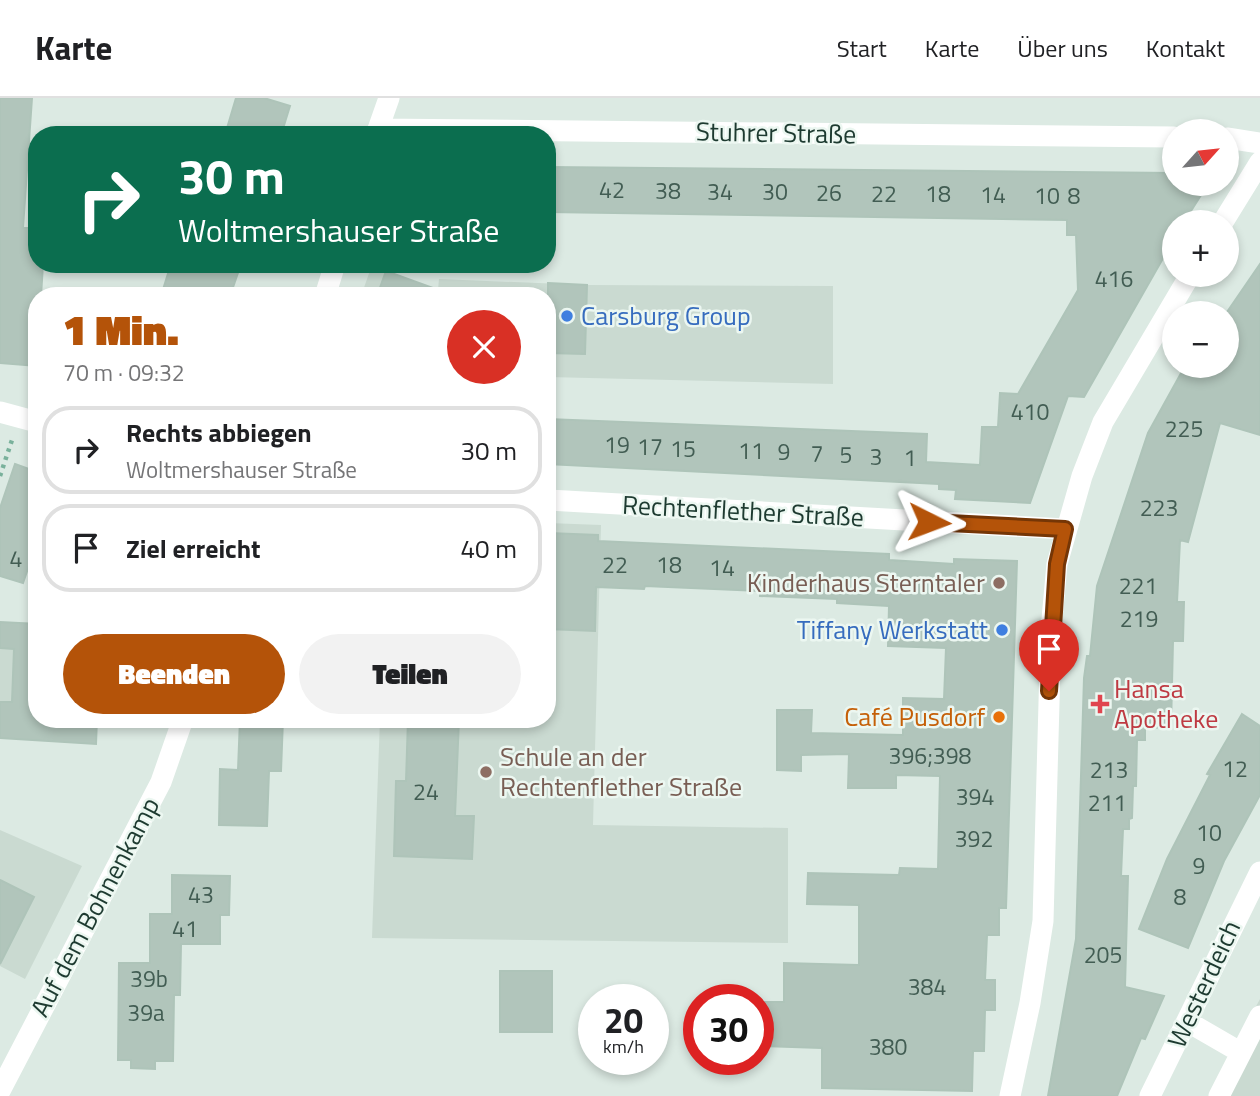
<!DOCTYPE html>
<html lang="de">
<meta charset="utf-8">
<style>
body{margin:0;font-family:"Titillium Web",sans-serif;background:#f2f2f2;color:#202124;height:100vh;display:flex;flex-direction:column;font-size:26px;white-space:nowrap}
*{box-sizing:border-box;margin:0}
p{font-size:23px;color:#757577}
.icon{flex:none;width:38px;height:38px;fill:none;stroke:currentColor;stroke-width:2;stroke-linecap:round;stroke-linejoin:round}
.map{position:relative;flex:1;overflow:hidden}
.details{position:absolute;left:28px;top:189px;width:528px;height:441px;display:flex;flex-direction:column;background:#fff;border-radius:28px;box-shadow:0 4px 10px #0003}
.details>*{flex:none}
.top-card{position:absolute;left:28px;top:28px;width:528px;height:147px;border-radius:28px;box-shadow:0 4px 10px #0003;background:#0b6e4f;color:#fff;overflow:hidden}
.needle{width:46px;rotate:63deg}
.fabs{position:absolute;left:1162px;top:21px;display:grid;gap:14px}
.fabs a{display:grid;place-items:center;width:77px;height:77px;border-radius:50%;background:#fff;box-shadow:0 4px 10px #0003;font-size:35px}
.speed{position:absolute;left:578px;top:886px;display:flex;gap:14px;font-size:35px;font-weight:700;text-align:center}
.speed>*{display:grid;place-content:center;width:91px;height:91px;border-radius:50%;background:#fff;box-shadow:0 4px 10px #0003;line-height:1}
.speed small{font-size:18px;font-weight:400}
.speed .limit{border:10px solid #d22;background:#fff;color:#111}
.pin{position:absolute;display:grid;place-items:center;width:60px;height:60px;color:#fff;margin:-72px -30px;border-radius:50% 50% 50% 0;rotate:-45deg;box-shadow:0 0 7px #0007}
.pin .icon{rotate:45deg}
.me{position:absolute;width:77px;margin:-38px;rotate:93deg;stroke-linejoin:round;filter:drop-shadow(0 0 5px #0008)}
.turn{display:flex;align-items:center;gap:24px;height:147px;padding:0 35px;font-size:32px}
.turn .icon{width:91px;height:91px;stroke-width:2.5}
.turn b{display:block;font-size:49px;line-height:60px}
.round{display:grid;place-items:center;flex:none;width:74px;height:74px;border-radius:37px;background:#f2f2f2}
.head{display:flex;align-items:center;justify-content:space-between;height:119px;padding:0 35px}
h1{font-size:42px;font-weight:800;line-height:52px;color:#b45309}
.primary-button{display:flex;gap:14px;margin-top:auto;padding:14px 35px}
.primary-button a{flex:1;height:80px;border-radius:42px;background:#b45309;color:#fff;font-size:28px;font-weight:800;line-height:80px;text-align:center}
.primary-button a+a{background:#f2f2f2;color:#202124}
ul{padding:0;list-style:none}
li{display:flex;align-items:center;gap:21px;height:88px;margin:0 14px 10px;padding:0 21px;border:4px solid #e0e0e0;border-radius:28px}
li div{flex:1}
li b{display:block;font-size:26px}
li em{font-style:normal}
header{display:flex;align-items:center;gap:42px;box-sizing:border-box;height:98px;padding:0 35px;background:#fff;border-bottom:2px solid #e0e0e0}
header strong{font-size:33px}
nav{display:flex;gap:38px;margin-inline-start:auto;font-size:24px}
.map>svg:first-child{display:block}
.built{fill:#cadad1}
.building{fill:#b1c5bb;stroke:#aec4b9;stroke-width:2}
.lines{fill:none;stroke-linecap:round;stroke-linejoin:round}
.path{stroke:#79b19b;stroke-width:4.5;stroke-dasharray:3.5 5;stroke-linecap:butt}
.minor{stroke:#fff;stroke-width:21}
.route-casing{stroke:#753606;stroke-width:18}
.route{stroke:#b45309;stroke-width:12}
.shop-dot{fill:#3f7fe0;stroke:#ecf7f1;stroke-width:2.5}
.education-dot{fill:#8d6e63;stroke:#ecf7f1;stroke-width:2.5}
.health-dot{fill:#e0444e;stroke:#ecf7f1;stroke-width:2.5}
.food-dot{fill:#e8710a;stroke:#ecf7f1;stroke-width:2.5}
.labels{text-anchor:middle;stroke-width:5;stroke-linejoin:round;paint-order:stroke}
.number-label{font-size:23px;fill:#425d53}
.street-label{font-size:26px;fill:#1d3a30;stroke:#ecf7f1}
.shop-label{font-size:26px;fill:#366cbe;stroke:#ecf7f1;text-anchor:start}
.education-label{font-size:26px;fill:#785e54;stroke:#ecf7f1;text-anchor:end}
.health-label{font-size:26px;fill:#be3a42;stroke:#ecf7f1;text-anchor:start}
.food-label{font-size:26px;fill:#c56008;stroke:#ecf7f1;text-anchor:end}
</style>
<header>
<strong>Karte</strong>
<nav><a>Start</a><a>Karte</a><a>Über uns</a><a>Kontakt</a></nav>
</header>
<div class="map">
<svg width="1260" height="998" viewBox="0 0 1260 998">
<rect width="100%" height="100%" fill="#dceae3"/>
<path class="built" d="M 372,167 L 438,192 L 439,181 L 587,187 L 833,188 L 833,286 L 548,279 L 548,198 L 361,198 Z
M 548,425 L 601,427 L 593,727 L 788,730 L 788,845 L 372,840 L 380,621 L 548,621 Z
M 0,524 L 37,525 L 37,621 L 148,621 L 146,627 L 0,623 Z
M 0,732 L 82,768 L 25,881 L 0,868 Z
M 1260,901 L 1260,998 L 1211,998 L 1236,945 Z"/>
<path class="building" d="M 0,0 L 32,0 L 23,130 L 31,130 L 30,156 L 37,156 L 37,166 L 43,166 L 41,198 L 37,198 L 37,268 L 0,265 Z
M 236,0 L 264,0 L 290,8 L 281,37 L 225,37 Z
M 548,69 L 1174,75 L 1174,86 L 1208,86 L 1184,124 L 1174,124 L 1174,141 L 1084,299 L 1068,298 L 1030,405 L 955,401 L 956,392 L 939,391 L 939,386 L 548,366 L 548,321 L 927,336 L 926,364 L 980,367 L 982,329 L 998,329 L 1000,295 L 1018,296 L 1078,192 L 1076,137 L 1067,137 L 1067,122 L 548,114 Z
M 171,166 L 241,166 L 230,198 L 161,198 Z
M 1260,166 L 1260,337 L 1220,325 L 1188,444 L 1180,442 L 1177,504 L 1184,504 L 1183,543 L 1173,543 L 1171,629 L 1145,630 L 1145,642 L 1137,642 L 1136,688 L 1133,688 L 1132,720 L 1129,721 L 1129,731 L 1123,731 L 1121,778 L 1128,778 L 1125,889 L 1164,898 L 1145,941 L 1141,940 L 1117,998 L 1048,998 L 1076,841 L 1084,580 L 1087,558 L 1090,558 L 1097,488 L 1148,335 L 1185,268 L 1227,268 L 1227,214 Z
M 386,173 L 447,195 L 446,198 L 377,198 Z
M 548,185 L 587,187 L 585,256 L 548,255 Z
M 15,366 L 37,374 L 37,444 L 23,485 L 0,478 L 0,410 Z
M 548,435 L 598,437 L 598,443 L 889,456 L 889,462 L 954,466 L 954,461 L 1017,463 L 1006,810 L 999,810 L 999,837 L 987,837 L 985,882 L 995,882 L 995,912 L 985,912 L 984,953 L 973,953 L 972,993 L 822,990 L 822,950 L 763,948 L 763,904 L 784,904 L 784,865 L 859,867 L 859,807 L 807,806 L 808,775 L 899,777 L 900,770 L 938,771 L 940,678 L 896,677 L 896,690 L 848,690 L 849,656 L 801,657 L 801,673 L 777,672 L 777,612 L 812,612 L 811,635 L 903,637 L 903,600 L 944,601 L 946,550 L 888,548 L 889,508 L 837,505 L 837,501 L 760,498 L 760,493 L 645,488 L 644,491 L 596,489 L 595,533 L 548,531 Z
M 0,524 L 37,526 L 37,621 L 97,621 L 96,646 L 0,640 L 0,604 L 12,604 L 14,551 L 0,550 Z
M 1242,616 L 1260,628 L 1260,697 L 1224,763 L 1188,850 L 1139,831 L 1167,761 L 1210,677 L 1207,676 Z
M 240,621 L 283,621 L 281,673 L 269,673 L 267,728 L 219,727 L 220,671 L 238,672 Z
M 408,621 L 459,621 L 455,718 L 474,718 L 472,761 L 394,758 L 396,683 L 406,683 Z
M 172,777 L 230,778 L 229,817 L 220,817 L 220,846 L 181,846 L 180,897 L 174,897 L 173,963 L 155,963 L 155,971 L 131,970 L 131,962 L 118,962 L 119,865 L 150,865 L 150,816 L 172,816 Z
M 0,782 L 34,799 L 0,866 Z
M 500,873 L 552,873 L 552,934 L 500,934 Z"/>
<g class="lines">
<path class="path" d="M 0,378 L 12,342"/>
<path class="minor" d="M 378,31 L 1174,39
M 376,37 L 389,0
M 1227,40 L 1260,45
M 1223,124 L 1260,64
M 325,198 L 335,166
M 0,314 L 37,324
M 548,402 L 1065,431
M 1188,924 L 1240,954
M 0,993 L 161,684 L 183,621
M 1010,998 L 1030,905 L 1043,823 L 1051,532 L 1057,466 L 1082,378 L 1103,324 L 1190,177
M 1150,998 L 1260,774
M 1219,998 L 1260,918"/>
</g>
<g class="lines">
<defs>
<path id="route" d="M 929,424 L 1065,431 L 1057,466 L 1049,593"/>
</defs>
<use href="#route" class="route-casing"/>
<use href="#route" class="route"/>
</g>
<g class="shop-dot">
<circle cx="567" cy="218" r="7"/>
<circle cx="1002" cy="532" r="7"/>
</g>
<g class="education-dot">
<circle cx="999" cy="485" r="7"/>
<circle cx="486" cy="674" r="7"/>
</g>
<path class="health-dot" d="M1096.5 595.5h7v7h7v7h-7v7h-7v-7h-7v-7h7z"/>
<circle class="food-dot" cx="999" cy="619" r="7"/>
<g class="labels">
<g class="number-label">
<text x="612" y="100">42</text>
<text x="668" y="101">38</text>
<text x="720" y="102">34</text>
<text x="775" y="102">30</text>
<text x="829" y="103">26</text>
<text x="884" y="104">22</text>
<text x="938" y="104">18</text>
<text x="993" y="105">14</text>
<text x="1047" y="106">10</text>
<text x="1074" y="106">8</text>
<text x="1114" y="189">416</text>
<text x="1030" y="322">410</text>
<text x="1184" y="339">225</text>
<text x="617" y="355">19</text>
<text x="650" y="357">17</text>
<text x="683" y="359">15</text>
<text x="751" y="361">11</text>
<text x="784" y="362">9</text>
<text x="817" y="364">7</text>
<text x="846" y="365">5</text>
<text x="876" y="367">3</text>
<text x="910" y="368">1</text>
<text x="1159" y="418">223</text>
<text x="16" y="469">4</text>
<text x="615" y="475">22</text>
<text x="669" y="475">18</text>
<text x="722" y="478">14</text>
<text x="1138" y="496">221</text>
<text x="1139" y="529">219</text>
<text x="930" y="666">396;398</text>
<text x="1235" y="679">12</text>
<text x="1109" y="680">213</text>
<text x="426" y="702">24</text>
<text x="975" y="707">394</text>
<text x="1107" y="713">211</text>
<text x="1209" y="743">10</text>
<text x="974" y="749">392</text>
<text x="1199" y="776">9</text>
<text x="201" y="805">43</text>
<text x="1180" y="807">8</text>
<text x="185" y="839">41</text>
<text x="1103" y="865">205</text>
<text x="149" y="889">39b</text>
<text x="927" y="897">384</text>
<text x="146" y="923">39a</text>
<text x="888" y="957">380</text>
</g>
<g class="street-label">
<text transform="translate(776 35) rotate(1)" y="9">Stuhrer Straße</text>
<text transform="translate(743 413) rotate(3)" y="9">Rechtenflether Straße</text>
<text transform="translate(95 809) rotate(-62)" y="9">Auf dem Bohnenkamp</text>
<text transform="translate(1204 886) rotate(-65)" y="9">Westerdeich</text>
</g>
<g class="shop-label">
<text x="581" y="227">Carsburg Group</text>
<text x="988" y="541" text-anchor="end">Tiffany Werkstatt</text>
</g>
<g class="education-label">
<text x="985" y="494">Kinderhaus Sterntaler</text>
<text x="500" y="668" text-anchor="start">Schule an der<tspan x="500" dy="30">Rechtenflether Straße</tspan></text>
</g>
<g class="health-label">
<text x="1114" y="600">Hansa<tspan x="1114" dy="30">Apotheke</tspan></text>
</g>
<g class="food-label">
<text x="985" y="628">Café Pusdorf</text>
</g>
</g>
</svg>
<div class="fabs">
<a><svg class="needle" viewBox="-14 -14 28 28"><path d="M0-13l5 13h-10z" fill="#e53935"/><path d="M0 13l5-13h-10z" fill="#757577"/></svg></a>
<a>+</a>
<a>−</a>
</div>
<div class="speed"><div>20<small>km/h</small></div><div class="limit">30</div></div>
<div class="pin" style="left:1049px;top:593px;background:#d93025"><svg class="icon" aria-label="arrive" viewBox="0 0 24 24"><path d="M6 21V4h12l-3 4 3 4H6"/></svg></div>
<svg class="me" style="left:929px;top:424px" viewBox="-20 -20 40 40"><path d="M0-17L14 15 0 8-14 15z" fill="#b45309" stroke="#fff" stroke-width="4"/></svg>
<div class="top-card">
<div class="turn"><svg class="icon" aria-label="right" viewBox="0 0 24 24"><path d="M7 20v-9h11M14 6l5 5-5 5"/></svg><div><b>30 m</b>Woltmershauser Straße</div></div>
</div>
<section class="details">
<div class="head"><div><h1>1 Min.</h1><p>70 m · 09:32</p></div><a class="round" style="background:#d93025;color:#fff"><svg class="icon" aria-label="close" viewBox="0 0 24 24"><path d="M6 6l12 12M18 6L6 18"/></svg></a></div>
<ul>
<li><svg class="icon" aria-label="right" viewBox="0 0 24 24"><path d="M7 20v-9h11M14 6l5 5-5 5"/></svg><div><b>Rechts abbiegen</b><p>Woltmershauser Straße</p></div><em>30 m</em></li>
<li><svg class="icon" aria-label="arrive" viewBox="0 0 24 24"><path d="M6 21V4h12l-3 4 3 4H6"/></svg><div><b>Ziel erreicht</b></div><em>40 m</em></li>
</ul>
<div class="primary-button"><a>Beenden</a><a>Teilen</a></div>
</section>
</div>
